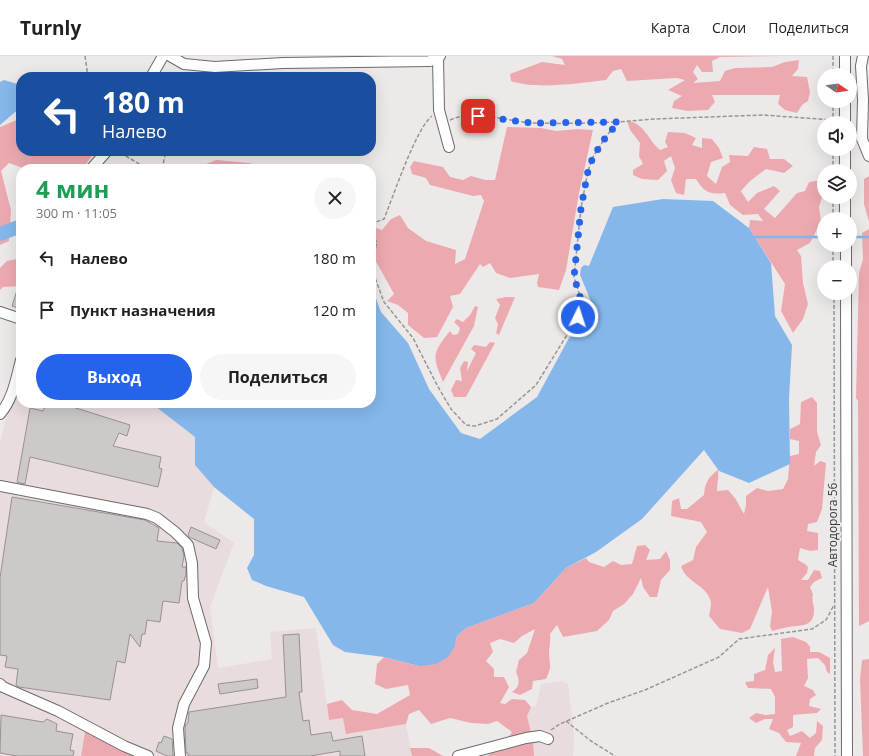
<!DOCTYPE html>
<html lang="ru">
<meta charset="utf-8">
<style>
body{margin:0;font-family:"Open Sans",sans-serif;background:#f6f6f6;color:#202124;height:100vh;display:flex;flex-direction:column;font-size:15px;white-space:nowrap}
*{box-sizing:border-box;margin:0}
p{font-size:13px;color:#757577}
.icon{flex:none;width:22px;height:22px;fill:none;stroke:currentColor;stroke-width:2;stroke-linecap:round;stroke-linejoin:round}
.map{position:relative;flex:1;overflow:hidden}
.panel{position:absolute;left:16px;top:108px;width:360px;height:244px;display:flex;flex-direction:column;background:#fff;border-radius:16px;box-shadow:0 4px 16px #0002}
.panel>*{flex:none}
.guide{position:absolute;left:16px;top:16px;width:360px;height:84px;border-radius:16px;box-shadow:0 4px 16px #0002;background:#1a4fa0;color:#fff;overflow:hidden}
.needle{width:26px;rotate:103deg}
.fabs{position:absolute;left:817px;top:12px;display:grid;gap:8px}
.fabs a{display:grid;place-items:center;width:40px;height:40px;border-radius:50%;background:#fff;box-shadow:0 4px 16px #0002;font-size:20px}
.pin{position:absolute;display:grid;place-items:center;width:34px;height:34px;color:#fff;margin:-17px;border-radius:8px;box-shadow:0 2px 6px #0006}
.me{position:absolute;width:44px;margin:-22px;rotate:4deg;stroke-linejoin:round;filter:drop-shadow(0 0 3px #0008)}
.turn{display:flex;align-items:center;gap:14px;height:84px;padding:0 20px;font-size:18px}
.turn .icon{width:52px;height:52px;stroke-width:2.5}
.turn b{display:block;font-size:28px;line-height:34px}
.round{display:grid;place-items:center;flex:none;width:42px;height:42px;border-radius:21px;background:#f6f6f6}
.head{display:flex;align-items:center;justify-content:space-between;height:68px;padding:0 20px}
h1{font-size:24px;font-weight:700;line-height:30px;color:#1e9e55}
.cta{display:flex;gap:8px;margin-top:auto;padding:8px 20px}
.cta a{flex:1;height:46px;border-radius:24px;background:#2563eb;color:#fff;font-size:16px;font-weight:700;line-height:46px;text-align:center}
.cta a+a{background:#f6f6f6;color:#202124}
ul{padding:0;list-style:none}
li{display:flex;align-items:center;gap:12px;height:52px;padding:0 20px}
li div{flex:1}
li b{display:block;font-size:15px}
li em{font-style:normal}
header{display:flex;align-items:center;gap:24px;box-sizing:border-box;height:56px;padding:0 20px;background:#fff;border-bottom:1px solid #e0e0e0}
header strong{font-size:19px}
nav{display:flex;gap:22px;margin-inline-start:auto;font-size:14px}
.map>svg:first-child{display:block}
.built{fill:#e9dcdd}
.green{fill:#ecaab0}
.water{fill:#85b7eb}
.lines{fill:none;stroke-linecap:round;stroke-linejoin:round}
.stream{stroke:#85b7eb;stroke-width:2.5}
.river{stroke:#85b7eb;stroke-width:14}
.building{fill:#cdc9c9;stroke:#969293}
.minor-casing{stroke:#6d6a6a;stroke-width:12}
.path{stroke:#989595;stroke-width:1.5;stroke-dasharray:4 2;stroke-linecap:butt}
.minor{stroke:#fff;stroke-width:10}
.route{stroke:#2563eb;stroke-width:7;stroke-dasharray:0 12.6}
.labels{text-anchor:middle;stroke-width:4;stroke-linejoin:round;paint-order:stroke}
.street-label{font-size:12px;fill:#3c3b3b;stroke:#ede9e9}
</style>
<header>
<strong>Turnly</strong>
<nav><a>Карта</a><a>Слои</a><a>Поделиться</a></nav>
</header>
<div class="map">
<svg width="869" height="700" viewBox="0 0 869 700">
<rect width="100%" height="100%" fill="#ede9e9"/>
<path class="built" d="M 21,323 L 21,347 L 151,347 L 195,381 L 195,409 L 214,431 L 204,466 L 234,487 L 210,551 L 218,612 L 272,603 L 270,576 L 316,572 L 329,664 L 343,662 L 347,677 L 406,668 L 412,700 L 139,700 L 85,677 L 81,700 L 0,700 L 0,387 L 8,354 Z
M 562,625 L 568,628 L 574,680 L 573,700 L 534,700 L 533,684 L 527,660 L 531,651 L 536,650 L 541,628 Z"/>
<path class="green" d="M 552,0 L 782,0 L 720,1 L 712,5 L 713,16 L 702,16 L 697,9 L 693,16 L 698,23 L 693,27 L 720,25 L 725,15 L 735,12 L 772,11 L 785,6 L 799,4 L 798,13 L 792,20 L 807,21 L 810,36 L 808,45 L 802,49 L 797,57 L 785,54 L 778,48 L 780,39 L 712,39 L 715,46 L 708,54 L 687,55 L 672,52 L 674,45 L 682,40 L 668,34 L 685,24 L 677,22 L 627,25 L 621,13 L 613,15 L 606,24 C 579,27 537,34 511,25 L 510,18 L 542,6 L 565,9 L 562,3 Z
M 19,63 L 21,63 L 21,95 L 95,96 L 82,113 L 26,113 L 9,107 L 1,115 L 11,154 L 9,185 L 0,189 L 0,71 Z
M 627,65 C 644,66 648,84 660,94 L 668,91 L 665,86 L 668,76 L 685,77 L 696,82 L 692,89 L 702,92 L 702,82 L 712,83 L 719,92 L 723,102 L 711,106 L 707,120 L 716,128 L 722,111 L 730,106 L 729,99 L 748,100 L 754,91 L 767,93 L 770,103 L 784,103 L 793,110 L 784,117 L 766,113 L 750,125 L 741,135 L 748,146 L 757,137 L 774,130 L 780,135 L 764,153 L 775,162 L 797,137 L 805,135 L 809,126 L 822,124 L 823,138 L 819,151 L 821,165 L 810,187 L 797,194 L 801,200 L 803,227 L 808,248 L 803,263 L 793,277 L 781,255 L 785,228 L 749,172 L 750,164 L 763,165 L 758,158 L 743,159 L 730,149 L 725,137 C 709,139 704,136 696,123 L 686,123 L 684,139 L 676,137 L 671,124 L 675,112 L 671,100 L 664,105 L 667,115 L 658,124 L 642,123 L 633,119 L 633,114 L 643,108 L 639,100 L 640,87 L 630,74 Z
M 507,71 L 541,72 L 556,75 L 577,73 L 593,74 L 579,137 L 566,214 L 559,234 L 538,231 L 537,227 L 539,218 L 510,222 L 496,217 L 490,207 L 483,211 L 480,208 L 460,238 L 450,240 L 453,251 L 437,281 L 424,282 L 408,269 L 408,257 L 398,249 L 387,245 L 394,238 L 374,202 L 371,200 L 371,170 L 382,174 L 391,163 L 400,159 L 408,172 L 426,185 L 456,194 L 455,208 L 465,203 L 484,145 L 481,139 L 473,140 L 430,129 L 426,122 L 412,118 L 410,111 L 414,105 L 443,111 L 450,121 L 463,124 L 471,120 L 486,124 L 495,124 Z
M 216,104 L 249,107 L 269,112 L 315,110 L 324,113 L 205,113 L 204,109 Z
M 869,120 L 869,166 L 864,148 L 864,123 Z
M 869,173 L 869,565 L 859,570 L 858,345 L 856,342 L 859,217 L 863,203 L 862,177 Z
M 21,202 L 21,230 L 3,231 L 0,234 L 0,212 L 7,205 Z
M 506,241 L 515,241 L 499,279 L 496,277 L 498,268 L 495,262 L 500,249 L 496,243 Z
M 475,250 L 478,251 L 474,270 L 443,326 C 432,299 432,298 450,275 L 453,279 L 458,278 L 460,272 L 454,266 L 457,263 L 463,266 L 470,259 Z
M 490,286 L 495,287 L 466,341 L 454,341 L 451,334 L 456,324 L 462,325 L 460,312 L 464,305 L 468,306 L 467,315 L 476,297 L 471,293 L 474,289 L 486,291 Z
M 812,341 L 817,347 L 817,376 L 821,389 L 816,396 L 814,410 L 820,405 L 826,407 L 822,453 L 817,466 L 808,468 L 807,475 L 818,477 L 818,494 L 810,495 L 800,492 L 798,504 L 805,508 L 808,511 L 807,517 L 801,524 L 808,524 L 814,514 L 820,515 L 822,522 L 814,526 L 810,531 L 813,538 C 811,547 815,549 814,556 C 813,572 799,569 788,571 C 783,572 777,574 772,575 L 770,570 L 772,556 L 768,531 L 750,573 L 742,577 L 720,573 L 709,560 C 710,556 711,551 711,547 C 709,530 685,526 681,510 L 693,504 L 696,491 L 707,476 L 701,466 L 671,460 L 672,445 L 679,442 L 681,453 L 687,453 L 704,439 C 705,427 708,421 718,414 C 719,422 717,428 717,435 L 728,434 L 735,442 L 744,458 L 746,449 L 746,440 L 757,432 L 768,435 L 783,433 L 788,423 L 790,400 L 799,398 L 799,385 L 790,383 L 790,373 L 800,368 L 801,346 Z
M 645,489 L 650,494 L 646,504 L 660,503 L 666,495 L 670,504 L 670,514 L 661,524 L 657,541 L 650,541 L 643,531 L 641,522 L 633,538 L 624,548 L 613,555 L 609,564 L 597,575 L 563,581 L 557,569 L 550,578 C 551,585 549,591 549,598 C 550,611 552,610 546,623 L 533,625 L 532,633 L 520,639 L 512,636 C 520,630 520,625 516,616 L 519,604 L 527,597 L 535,573 L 522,580 L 514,587 L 500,583 L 490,587 L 493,596 L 486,605 L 494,613 L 494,621 L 504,621 L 509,631 L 500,647 L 505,648 L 512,643 L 525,644 L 531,651 L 527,660 L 533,684 L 534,700 L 487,700 L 504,688 L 512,676 L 497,665 L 488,668 L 471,667 L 450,662 L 431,668 L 419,654 L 409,658 L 406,668 L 346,678 L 343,662 L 329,664 L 327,648 L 342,644 L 352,654 L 377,658 L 410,639 L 408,629 L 386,633 L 375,628 L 377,608 L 384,601 L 419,610 L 455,590 L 457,580 L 466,572 L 534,547 L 566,512 L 586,502 L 589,506 L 604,511 L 613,505 L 621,509 L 632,508 L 637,490 Z
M 793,581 L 806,586 L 810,591 L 810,596 L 819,596 L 830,602 L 830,618 L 827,616 L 825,609 L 818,602 L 807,603 L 808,622 L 804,630 L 813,634 L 816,639 L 810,643 L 809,650 L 821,653 L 817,657 L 793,659 L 793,671 L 787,674 L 790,680 L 802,675 L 810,682 L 816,677 L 817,665 L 823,670 L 822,684 L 815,692 L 814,700 L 796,700 L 801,687 L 786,686 L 779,677 L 769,673 L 773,663 L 765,663 L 756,667 L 749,662 L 756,657 L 765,659 L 775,658 L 775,641 L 771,633 L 748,632 L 745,626 L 754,625 L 754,618 L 765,614 L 768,599 L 775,592 L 773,606 L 775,616 L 782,615 L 781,583 Z
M 868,603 L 869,604 L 869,700 L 863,700 L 860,623 L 862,604 Z
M 85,676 L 139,700 L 81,700 Z
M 410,692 L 429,692 L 443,700 L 412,700 Z"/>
<path class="water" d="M 4,24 L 21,29 L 21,51 L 0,69 L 0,26 Z
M 663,143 L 713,145 L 749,172 L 771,207 L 775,260 L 792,289 L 789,343 L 790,408 L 749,427 L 719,415 L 704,394 L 642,463 L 596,496 L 566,512 L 534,547 L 466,572 L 457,580 L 455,590 L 448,601 L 436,608 L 419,610 L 384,601 L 345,596 L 333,589 L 304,541 L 266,530 L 252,524 L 247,512 L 254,499 L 254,463 L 214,431 L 195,409 L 195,381 L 151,347 L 371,347 L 371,229 L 381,256 L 408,287 L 429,333 L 461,377 L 480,383 L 537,341 L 569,282 L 585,267 L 593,250 L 580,219 L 581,212 L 584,209 L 589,210 L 613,151 Z"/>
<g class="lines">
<path class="stream" d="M 754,181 L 824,181
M 850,181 L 869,181"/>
<path class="river" d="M 0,178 L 21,170"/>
</g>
<path class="building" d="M 20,225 L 21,226 L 20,253 L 12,250 Z
M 46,347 L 60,347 L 130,369 L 127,380 L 119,377 L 113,390 L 161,401 L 159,412 L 162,413 L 158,431 L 30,401 L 25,428 L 17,426 L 30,352 L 43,355 Z
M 12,441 L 145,464 L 159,472 L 157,485 L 177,487 L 182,492 L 184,500 L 182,511 L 186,511 L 186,518 L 184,525 L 182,525 L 179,547 L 163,545 L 160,566 L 147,564 L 145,578 L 142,578 L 140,591 L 130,578 L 125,607 L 117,605 L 110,644 L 19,631 L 16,629 L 18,613 L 5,611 L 7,600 L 0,599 L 0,522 Z
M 191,471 L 220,484 L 216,493 L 189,481 L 188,479 Z
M 299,578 L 302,636 L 299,636 L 303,665 L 309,664 L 311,679 L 331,676 L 333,685 L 362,680 L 365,700 L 340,700 L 340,695 L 310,700 L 188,700 L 188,697 L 186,697 L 185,672 L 186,668 L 188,667 L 189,656 L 286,641 L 283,579 Z
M 257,623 L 258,632 L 220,638 L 218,628 Z
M 1,659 L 43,666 L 47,663 L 57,668 L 56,675 L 73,678 L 70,694 L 74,695 L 73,700 L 17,700 L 0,697 Z
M 164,680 L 172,683 L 173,700 L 167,700 L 156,695 L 159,686 L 161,687 Z"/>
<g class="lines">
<defs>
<path id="minor" d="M 170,0 L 184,8 L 215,11 L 283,7 L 430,5 L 440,0
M 845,0 L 845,19
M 863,0 L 861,10 L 863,44 L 862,83 L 869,100
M 438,1 L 439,54 L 449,91
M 151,21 L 163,0
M 845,45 L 845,67
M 845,93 L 845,115
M 91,113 L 107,95
M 845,141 L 845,163
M 846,189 L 846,211
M 846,237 L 847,700
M 0,256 L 21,263
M 0,358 C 13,343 16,323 21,304
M 0,430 L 147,458 L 157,462 L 175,476 L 188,489 L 192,507 L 193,542 L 206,587 L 204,610 L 184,648 L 178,672 L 180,700
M 0,628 L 3,631 L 58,655 L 124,690 L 148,700
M 458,700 L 526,682 L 540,680 L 548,683"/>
</defs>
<use href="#minor" class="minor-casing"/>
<path class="path" d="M 85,0 L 88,21
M 833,0 L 833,19
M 833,45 L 833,67
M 450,64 C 474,53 506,65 532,67 C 561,68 590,67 618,66
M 114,98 L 124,99 L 148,113
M 162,113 L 166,95
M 833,115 L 833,93
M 833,141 L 833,163
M 371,168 L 384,163 C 393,141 416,72 432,60
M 371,178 L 377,186 L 371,211 L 384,246 L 413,282 L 437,329 L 451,353 L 466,369 L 475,370 L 497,363 L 536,329 L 578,261 L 580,240 L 574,221 L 581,152 L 588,115 L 593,101 L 607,79 L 619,66 L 654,63 L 763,59 L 833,64
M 833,189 L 833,211
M 834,237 L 835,700
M 566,665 L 591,685 L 615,700
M 551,674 L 560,668 L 608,647 L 645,634 L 719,601 L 739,583 L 812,573 L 826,564 L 834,549"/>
<use href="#minor" class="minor"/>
</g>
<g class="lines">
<path class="route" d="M 478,60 L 531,67 L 619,66 L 607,79 L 593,101 L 588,115 L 581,152 L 574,221 L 580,240 L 578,261"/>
</g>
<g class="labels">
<g class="street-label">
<text transform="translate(833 469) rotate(-90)" y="4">Автодорога 56</text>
</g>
</g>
</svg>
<div class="fabs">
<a><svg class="needle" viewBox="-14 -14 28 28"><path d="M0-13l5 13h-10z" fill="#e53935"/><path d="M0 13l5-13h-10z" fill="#757577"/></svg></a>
<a><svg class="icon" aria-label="sound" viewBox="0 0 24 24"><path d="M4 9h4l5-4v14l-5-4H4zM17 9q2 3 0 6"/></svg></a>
<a><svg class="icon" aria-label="layers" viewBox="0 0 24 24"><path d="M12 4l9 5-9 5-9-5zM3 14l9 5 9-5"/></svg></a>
<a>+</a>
<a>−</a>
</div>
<div class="pin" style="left:478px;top:60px;background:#d93025"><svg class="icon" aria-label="arrive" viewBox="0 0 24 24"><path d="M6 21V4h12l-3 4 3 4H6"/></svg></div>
<svg class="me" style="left:578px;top:261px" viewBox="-20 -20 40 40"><circle r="17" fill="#2563eb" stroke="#fff" stroke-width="3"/><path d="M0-11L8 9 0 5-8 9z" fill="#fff"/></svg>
<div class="guide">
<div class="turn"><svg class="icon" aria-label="left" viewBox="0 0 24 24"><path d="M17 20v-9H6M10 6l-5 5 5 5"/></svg><div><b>180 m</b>Налево</div></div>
</div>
<section class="panel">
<div class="head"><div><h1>4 мин</h1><p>300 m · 11:05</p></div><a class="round"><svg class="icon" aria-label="close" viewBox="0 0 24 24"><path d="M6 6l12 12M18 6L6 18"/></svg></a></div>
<ul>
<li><svg class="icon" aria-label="left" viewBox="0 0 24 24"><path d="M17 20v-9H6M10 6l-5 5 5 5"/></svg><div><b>Налево</b></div><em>180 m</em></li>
<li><svg class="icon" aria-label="arrive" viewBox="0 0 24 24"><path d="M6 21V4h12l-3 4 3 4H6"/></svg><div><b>Пункт назначения</b></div><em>120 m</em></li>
</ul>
<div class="cta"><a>Выход</a><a>Поделиться</a></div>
</section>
</div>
